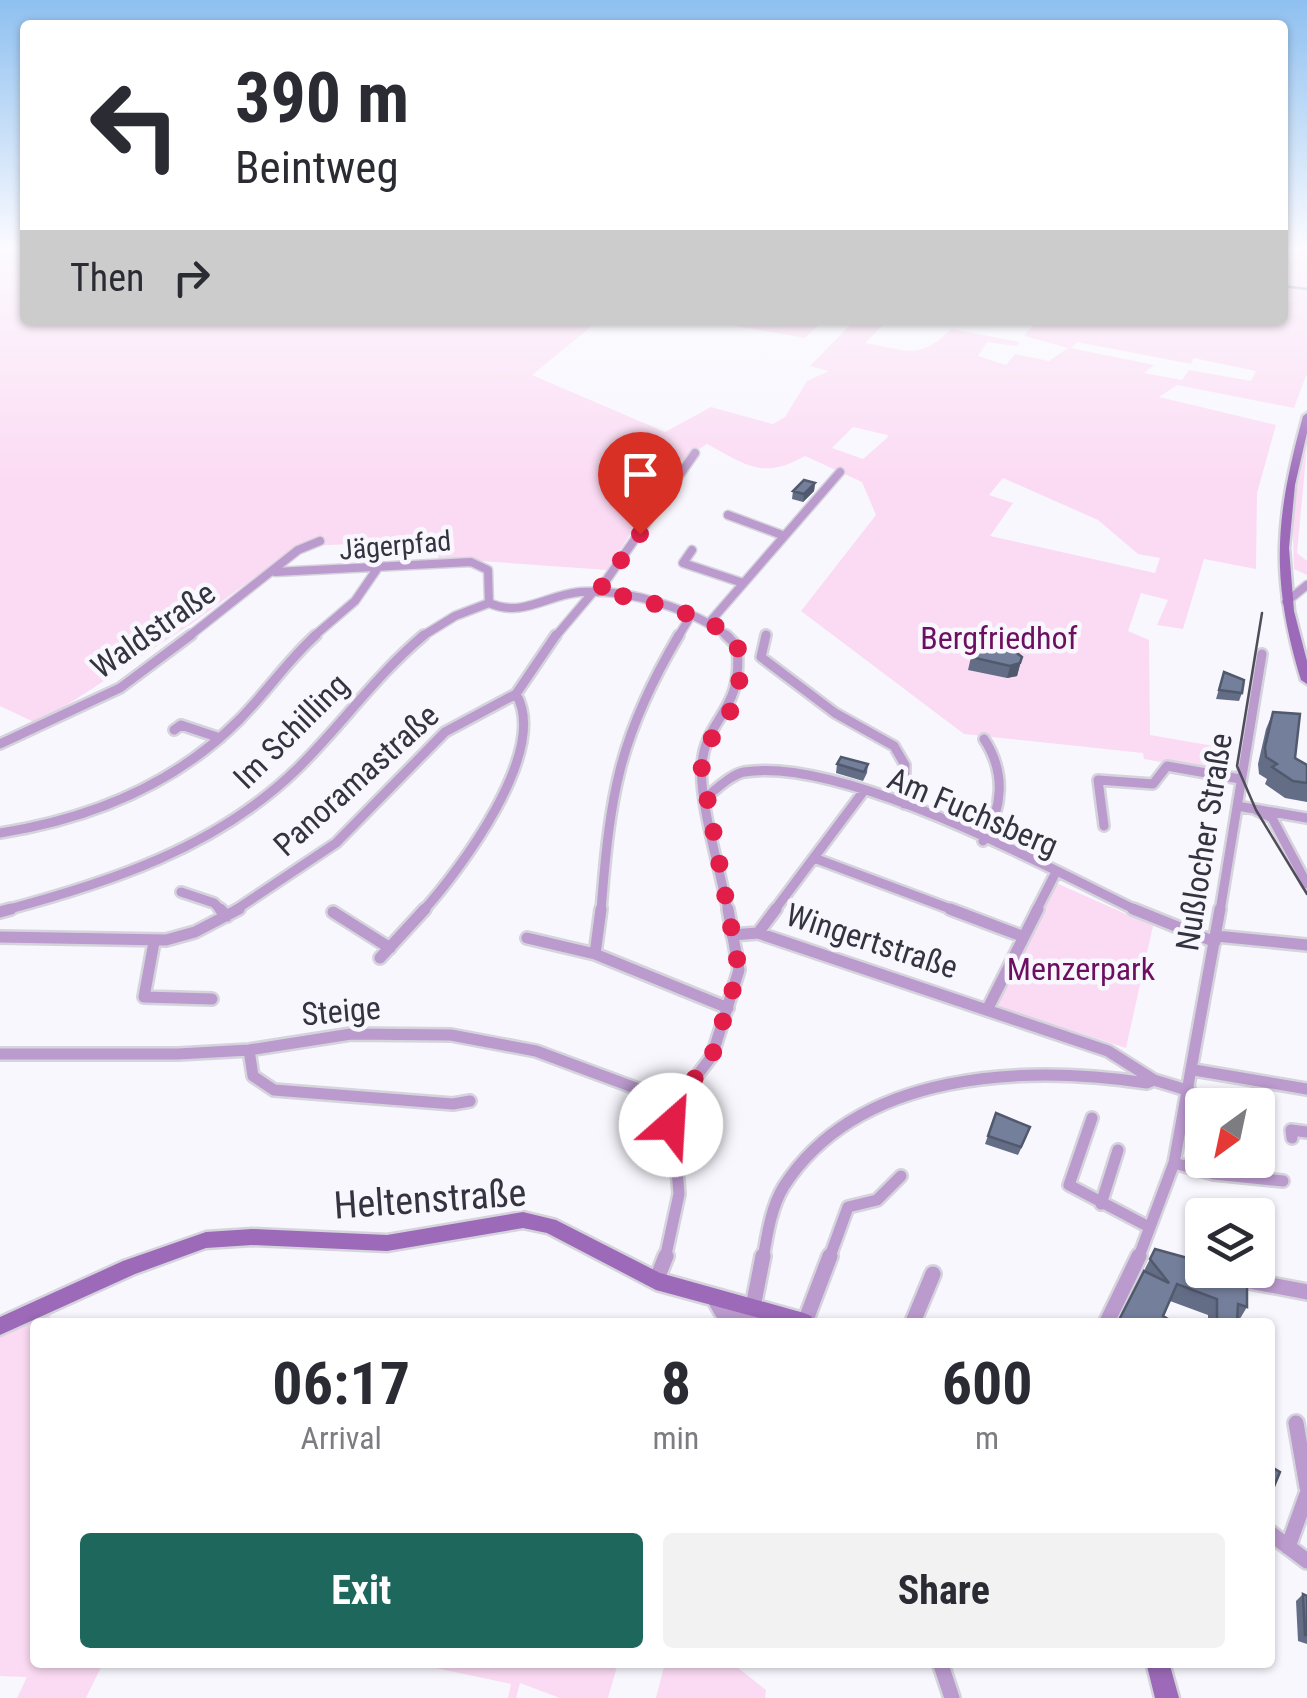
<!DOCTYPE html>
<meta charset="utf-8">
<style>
body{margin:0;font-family:"Roboto Condensed",sans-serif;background:#f2f2f3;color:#2b2b33;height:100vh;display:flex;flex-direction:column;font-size:38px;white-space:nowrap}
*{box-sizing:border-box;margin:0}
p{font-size:32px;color:#7c7c81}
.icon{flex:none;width:55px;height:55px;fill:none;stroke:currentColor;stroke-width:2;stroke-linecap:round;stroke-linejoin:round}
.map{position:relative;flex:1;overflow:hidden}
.panel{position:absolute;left:30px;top:1318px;width:1245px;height:350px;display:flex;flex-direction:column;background:#fff;border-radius:10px;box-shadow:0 2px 8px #0004}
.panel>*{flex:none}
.banner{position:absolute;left:20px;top:20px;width:1268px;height:305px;border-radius:10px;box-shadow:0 2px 8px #0004;background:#fff;color:#2b2b33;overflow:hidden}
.needle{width:65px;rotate:213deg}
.fabs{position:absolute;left:1185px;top:1088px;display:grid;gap:20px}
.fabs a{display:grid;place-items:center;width:90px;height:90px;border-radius:10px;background:#fff;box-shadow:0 2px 8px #0004;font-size:50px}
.pin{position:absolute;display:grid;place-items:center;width:85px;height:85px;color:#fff;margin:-102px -42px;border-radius:50% 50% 50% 0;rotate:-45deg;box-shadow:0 0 10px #0007}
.pin .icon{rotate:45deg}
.me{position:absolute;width:110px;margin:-55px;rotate:26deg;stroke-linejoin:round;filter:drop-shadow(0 0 8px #0008)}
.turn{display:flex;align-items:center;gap:35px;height:210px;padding:0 50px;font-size:45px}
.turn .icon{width:130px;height:130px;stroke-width:2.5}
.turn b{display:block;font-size:70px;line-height:85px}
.then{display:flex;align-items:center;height:95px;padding:0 50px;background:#0003;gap:20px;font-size:38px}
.eta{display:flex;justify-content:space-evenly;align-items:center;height:170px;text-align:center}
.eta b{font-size:60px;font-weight:700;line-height:70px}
.primary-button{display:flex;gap:20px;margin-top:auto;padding:20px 50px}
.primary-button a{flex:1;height:115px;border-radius:10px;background:#1e675d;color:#fff;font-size:40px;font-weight:700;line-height:115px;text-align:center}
.primary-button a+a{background:#f2f2f3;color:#2b2b33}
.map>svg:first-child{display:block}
.green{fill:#fbdaf3;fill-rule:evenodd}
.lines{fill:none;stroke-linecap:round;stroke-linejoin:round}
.stream{stroke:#84a3c4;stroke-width:2.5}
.street-far3-casing{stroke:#d5d4dc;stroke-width:11}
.street-far2-casing{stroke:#d5d4dc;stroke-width:14}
.street-far1-casing{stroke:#d5d4dc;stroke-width:16}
.street-casing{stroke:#d5d4dc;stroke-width:20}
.secondary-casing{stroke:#d5d4dc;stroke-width:5}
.street-far3{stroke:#bb9ace;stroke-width:8}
.street-far2{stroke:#bb9ace;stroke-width:9}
.street-far1{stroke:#bb9ace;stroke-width:11}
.street{stroke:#bb9ace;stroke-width:15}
.secondary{fill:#9c6ab8;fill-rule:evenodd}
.tram{stroke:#4e4d59;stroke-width:2.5}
.wall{fill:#646d86}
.shaded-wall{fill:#51596d}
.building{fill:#747f9c;stroke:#51596d;stroke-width:2.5}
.route{stroke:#e11d48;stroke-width:18;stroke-dasharray:0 32.4}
.labels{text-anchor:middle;stroke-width:9;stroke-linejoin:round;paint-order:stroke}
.far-street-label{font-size:28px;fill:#343340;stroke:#f8f7fe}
.street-label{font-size:32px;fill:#343340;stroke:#f8f7fe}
.park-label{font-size:32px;fill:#6d0f61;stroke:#f8f7fe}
.near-street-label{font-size:38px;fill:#343340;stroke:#f8f7fe}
</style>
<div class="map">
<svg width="1307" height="1698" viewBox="0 0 1307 1698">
<rect width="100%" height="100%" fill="#f8f7fe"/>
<path class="green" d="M 0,250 L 25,250 L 25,320 L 599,320 L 532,375 L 665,432 L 711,407 L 773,424 L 785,417 L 807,381 L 829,371 L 810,366 L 855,320 L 888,320 L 865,343 C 906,350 920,361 951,329 L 1020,342 L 1016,346 L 987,342 L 978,356 L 1006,365 L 1015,354 L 1049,361 L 1068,348 L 1024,336 L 1037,320 L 1282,320 L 1283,298 L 1297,301 L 1283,296 L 1283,274 L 1292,270 L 1283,271 L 1283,250 L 1307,250 L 1307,373 L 1294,408 L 1177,385 L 1159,397 L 1276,425 L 1257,493 L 1256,569 L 1204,559 L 1183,629 L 1157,625 L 1168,600 L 1141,593 L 1128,631 L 1149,640 L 1150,735 L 1231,749 L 1228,774 L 1144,759 L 1143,753 L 964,734 L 801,611 L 876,515 L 862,482 L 805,456 C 763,480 746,465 707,444 L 675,465 L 607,570 L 438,558 L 439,541 L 298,546 L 191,624 L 38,724 L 0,706 ZM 1077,342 L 1191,364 L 1194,358 L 1256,371 L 1251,381 L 1189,370 L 1182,380 L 1144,373 L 1154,365 L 1071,348 ZM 853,427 L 888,435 L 887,438 L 863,459 L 832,448 ZM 1003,478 L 1098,520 L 1138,554 L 1160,558 L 1155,573 L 990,536 L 1013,503 L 989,495 Z
M 743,320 L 824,320 L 805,338 L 736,326 Z
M 1307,446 L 1297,553 L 1307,561 L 1307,575 L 1294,569 L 1292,508 Z
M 1056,883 L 1153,926 L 1126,1048 L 996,1006 Z
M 51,1314 L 49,1322 L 35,1322 L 31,1387 L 35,1387 L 35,1662 L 103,1663 L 86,1698 L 17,1698 L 27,1677 L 0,1676 L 0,1335 Z
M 412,1663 L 618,1663 L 608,1698 L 560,1698 L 520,1683 L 516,1698 L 508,1698 L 511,1684 Z
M 665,1663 L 732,1663 L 766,1690 L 765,1698 L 656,1698 Z"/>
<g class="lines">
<path class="stream" d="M 1282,286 L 1307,289"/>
<defs>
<path id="street-far3" d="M 728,515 L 782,535
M 692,550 L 683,563 L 743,583
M 275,572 L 471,562 L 488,570 L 489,603 C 523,618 546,595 580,592 C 627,588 692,609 729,637
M 598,592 L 695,453
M 1286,602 L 1307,585
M 709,623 L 840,472
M 188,637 L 298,550 L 320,541
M 313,637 L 355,601 L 377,569
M 421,637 L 455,616 L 489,603
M 555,637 L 594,591
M 678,637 L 690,617"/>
<path id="street-far2" d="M 726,635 L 737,646 C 744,713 706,716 702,764 C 698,799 721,873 728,911
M 766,635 L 761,657 L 835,713 L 894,746 L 905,765 L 904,804
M 174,730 L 181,725 L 220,738
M 0,744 L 120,688 L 191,635
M 706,797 C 717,789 730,775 744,772 C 843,756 1047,867 1138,911
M 1237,806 L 1307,818
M 1256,810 L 1272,818 L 1307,884
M 1104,826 L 1098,780 L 1153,784 L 1167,766 L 1240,779
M 0,833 C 89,819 174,785 239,720 C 266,693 287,661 316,635
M 983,841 C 1003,808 1006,772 984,739
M 814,858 L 956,911
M 181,892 L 214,903 L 222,911
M 2,911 C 108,883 216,848 297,769 C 341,726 376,675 424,635
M 234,911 L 336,843 L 445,732 L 516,694 L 556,635
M 423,911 C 459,871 550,751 516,694
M 601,911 C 610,795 618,738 679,635
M 774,911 L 863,792
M 1036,911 L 1055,874
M 1220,911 L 1262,654"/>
<path id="street-far1" d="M 220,909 L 227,916
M 950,909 L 1024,937
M 1133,909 L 1215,942
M 0,912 L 11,909
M 333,912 L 390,948
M 758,933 L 1108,1051 L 1154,1080 L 1190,1091
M 732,935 L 758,933 L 776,909
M 1216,936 L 1307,945
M 0,937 L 166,940 L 195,932 L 239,909
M 527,938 L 595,954 L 601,909
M 154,942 L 144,997 L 212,999
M 595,954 L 728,1008
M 380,958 L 425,909
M 988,1008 L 1038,909
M 249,1050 L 253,1076 L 274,1090 L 453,1104 L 470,1101
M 0,1054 L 178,1054 L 249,1050 L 351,1034 L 451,1035 L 536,1051 L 676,1103
M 1194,1070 L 1307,1089
M 1092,1118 L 1069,1185 L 1149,1227
M 1292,1138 L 1291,1130 L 1307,1132
M 1174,1163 L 1214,1174 L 1283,1181
M 1101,1204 L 1118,1150
M 665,1259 L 679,1194 L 672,1108 L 712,1056 L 739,970 L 728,909
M 763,1259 C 767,1235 771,1207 784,1186 C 859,1070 1026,1065 1147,1083 L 1154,1080
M 829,1259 L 848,1207 L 877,1200 L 901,1176
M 1138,1259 L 1174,1163 L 1220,909"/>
<path id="street" d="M 1234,1278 L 1307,1292
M 656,1281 L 666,1256
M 714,1298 L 722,1312 L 753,1322
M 753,1307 L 763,1256
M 805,1322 L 830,1256
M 913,1322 L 933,1274
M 1107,1322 L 1139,1256
M 1296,1423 L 1307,1487
M 1270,1533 L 1307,1561
M 1288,1547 L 1307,1494
M 940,1662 L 952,1698"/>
<path id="secondary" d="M 1307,413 L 1307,433 L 1295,485 L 1289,548 L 1294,611 L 1307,661 L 1307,684 L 1301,680 C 1270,578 1275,518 1303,416 Z
M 523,1212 L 556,1220 L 660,1273 L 804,1313 L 811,1316 L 814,1322 L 774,1322 L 656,1290 L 547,1233 L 523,1228 L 387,1251 L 252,1245 L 206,1248 L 135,1274 L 0,1335 L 0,1317 L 123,1261 L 206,1232 L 252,1229 L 387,1235 Z
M 1146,1662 L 1169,1662 L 1179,1698 L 1155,1698 Z"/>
</defs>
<use href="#street-far3" class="street-far3-casing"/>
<use href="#street-far2" class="street-far2-casing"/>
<use href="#street-far1" class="street-far1-casing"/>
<use href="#street" class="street-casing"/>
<use href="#secondary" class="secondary-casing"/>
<use href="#street-far3" class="street-far3"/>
<use href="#street-far2" class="street-far2"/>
<use href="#street-far1" class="street-far1"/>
<use href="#street" class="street"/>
<use href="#secondary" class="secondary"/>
<path class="tram" d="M 1262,613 L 1237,766 L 1256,810 L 1307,894"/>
</g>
<path class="wall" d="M 815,483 L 814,491 L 803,502 L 792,499 L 793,491 Z
M 971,657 L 1022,657 L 1017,676 L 1007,678 L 968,670 Z
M 1224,672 L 1242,693 L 1239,701 L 1216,699 Z
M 1273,712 L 1295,758 L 1307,765 L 1307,802 L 1285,798 L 1265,784 L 1267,779 L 1259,774 L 1258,764 L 1266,729 Z
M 837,764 L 868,764 L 867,773 L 863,781 L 836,773 Z
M 996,1113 L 1027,1136 L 1018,1155 L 985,1144 Z
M 1155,1249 L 1247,1307 L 1238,1322 L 1208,1322 L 1208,1315 L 1170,1301 L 1118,1322 Z
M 1303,1594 L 1307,1596 L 1307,1644 L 1298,1641 L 1296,1601 Z"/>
<path class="shaded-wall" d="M 815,483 L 814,491 L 803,502 L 804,494 Z
M 1022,657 L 1017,676 L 1007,678 L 1010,666 Z"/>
<path class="building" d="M 804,480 L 815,483 L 804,494 L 793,491 Z
M 977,642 L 1013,650 L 1022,657 L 1020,663 L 1010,666 L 971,657 Z
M 1224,672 L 1244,680 L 1242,693 L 1219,690 Z
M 1273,712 L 1300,714 L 1295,758 L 1307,765 L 1307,783 L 1293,781 L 1272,767 L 1277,764 L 1266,757 L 1265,747 Z
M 841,757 L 868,764 L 864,772 L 837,764 Z
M 996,1113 L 1030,1127 L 1021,1147 L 988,1136 Z
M 1155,1249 L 1202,1262 L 1202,1270 L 1229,1270 L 1247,1275 L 1247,1307 L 1238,1304 L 1237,1322 L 1217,1322 L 1217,1299 L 1177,1284 L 1163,1316 L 1173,1322 L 1118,1322 L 1144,1271 L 1169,1283 L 1150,1259 Z
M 1270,1466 L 1280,1472 L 1270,1496 Z
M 1303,1594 L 1307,1596 L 1307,1635 L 1305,1635 Z"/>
<linearGradient id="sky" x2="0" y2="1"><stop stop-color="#8ec0f0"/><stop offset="0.51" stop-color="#fcfbff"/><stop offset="1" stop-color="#fcfbff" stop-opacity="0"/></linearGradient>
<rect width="1307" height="487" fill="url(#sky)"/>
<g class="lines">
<path class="route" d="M 640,534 L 598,592 C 627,595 720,617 735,642 C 744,657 740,687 734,703 C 726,725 704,740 701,764 L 739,970 L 712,1056 L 672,1108 L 671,1125"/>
</g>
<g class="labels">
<g class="far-street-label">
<text transform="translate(395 545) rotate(-5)" y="10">Jägerpfad</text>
</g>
<g class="street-label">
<text transform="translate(153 630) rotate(-35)" y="11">Waldstraße</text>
<text transform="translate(291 731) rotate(-45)" y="11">Im Schilling</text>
<text transform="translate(356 780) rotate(-42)" y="11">Panoramastraße</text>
<text transform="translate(973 812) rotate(23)" y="11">Am Fuchsberg</text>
<text transform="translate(1204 842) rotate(-81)" y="11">Nußlocher Straße</text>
<text transform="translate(872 941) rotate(18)" y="11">Wingertstraße</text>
<text transform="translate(341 1011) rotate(-5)" y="11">Steige</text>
</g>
<g class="park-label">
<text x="999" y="649">Bergfriedhof</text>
<text x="1081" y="980">Menzerpark</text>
</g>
<g class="near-street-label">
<text transform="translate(430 1199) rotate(-4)" y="13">Heltenstraße</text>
</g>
</g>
</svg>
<div class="fabs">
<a><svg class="needle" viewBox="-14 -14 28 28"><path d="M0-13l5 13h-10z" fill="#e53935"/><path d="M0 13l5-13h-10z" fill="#7c7c81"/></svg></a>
<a><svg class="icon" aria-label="layers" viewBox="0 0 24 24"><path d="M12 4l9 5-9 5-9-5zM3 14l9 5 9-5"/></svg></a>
</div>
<div class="pin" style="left:640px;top:534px;background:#d93025"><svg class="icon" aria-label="arrive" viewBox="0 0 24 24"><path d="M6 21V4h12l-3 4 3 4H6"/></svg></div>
<svg class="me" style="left:671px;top:1125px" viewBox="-20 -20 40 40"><circle r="19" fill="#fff"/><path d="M0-13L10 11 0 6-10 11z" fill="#e11d48"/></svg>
<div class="banner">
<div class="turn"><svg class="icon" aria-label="left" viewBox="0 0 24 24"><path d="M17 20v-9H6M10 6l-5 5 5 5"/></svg><div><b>390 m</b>Beintweg</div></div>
<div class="then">Then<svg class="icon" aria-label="right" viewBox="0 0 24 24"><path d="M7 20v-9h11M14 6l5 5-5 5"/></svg></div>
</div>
<section class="panel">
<div class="eta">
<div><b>06:17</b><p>Arrival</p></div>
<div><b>8</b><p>min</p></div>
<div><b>600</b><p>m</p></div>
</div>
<div class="primary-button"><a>Exit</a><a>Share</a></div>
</section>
</div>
